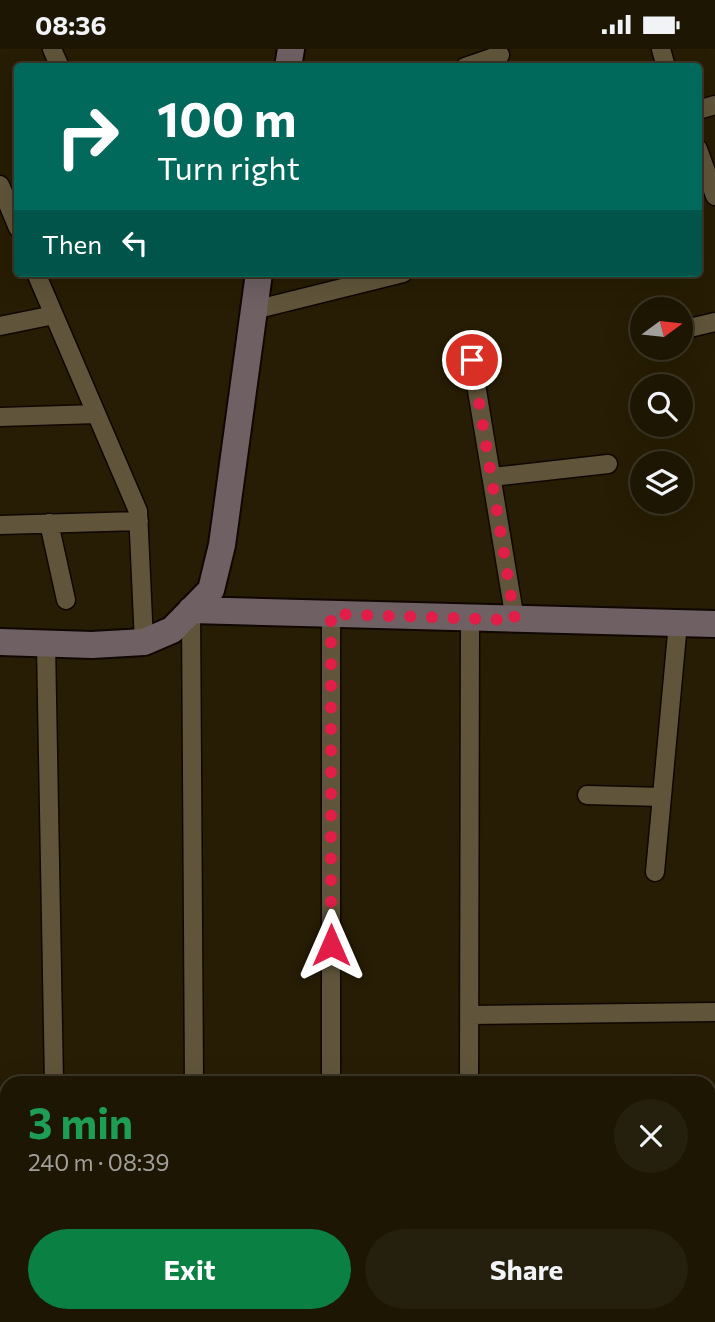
<!DOCTYPE html>
<meta charset="utf-8">
<style>
body{margin:0;font-family:Commissioner,sans-serif;background:#251f0d;color:#f1f3f6;height:100vh;display:flex;flex-direction:column;font-size:26px;white-space:nowrap}
*{box-sizing:border-box;margin:0}
p{font-size:23px;color:#a09f9a}
.icon{flex:none;width:38px;height:38px;fill:none;stroke:currentColor;stroke-width:2;stroke-linecap:round;stroke-linejoin:round}
.map{position:relative;flex:1;overflow:hidden}
.panel{position:absolute;left:0px;top:1027px;width:716px;height:247px;display:flex;flex-direction:column;background:#1d1603;border-radius:21px 21px 0 0;box-shadow:0 7px 28px #0002,0 0 0 2px #3b3525}
.panel>*{flex:none}
.top-card{position:absolute;left:14px;top:14px;width:688px;height:214px;border-radius:7px;box-shadow:0 7px 28px #0002,0 0 0 2px #3b3525;background:#00695c;color:#fff;overflow:hidden}
.needle{width:46px;rotate:75deg}
.tools{position:absolute;left:630px;top:248px;display:grid;gap:14px}
.tools a{display:grid;place-items:center;width:63px;height:63px;border-radius:50%;background:#1d1603;box-shadow:0 7px 28px #0002,0 0 0 2px #3b3525;font-size:35px}
.pin{position:absolute;display:grid;place-items:center;width:60px;height:60px;color:#fff;margin:-30px;border:4px solid #fff;border-radius:50%;box-shadow:0 2px 7px #0007}
.me{position:absolute;width:77px;margin:-38px;rotate:0deg;stroke-linejoin:round;filter:drop-shadow(0 0 5px #0008)}
.turn{display:flex;align-items:center;gap:24px;height:147px;padding:0 28px;font-size:32px}
.turn .icon{width:91px;height:91px;stroke-width:2.5}
.turn b{display:block;font-size:49px;line-height:60px}
.then{display:flex;align-items:center;height:66px;padding:0 28px;background:#0003;gap:14px;font-size:26px}
.round{display:grid;place-items:center;flex:none;width:74px;height:74px;border-radius:37px;background:#251f0d}
.headline{display:flex;align-items:center;justify-content:space-between;height:119px;padding:0 28px}
h1{font-size:42px;font-weight:700;line-height:52px;color:#1e9e55}
.cta{display:flex;gap:14px;margin-top:auto;padding:14px 28px}
.cta a{flex:1;height:80px;border-radius:42px;background:#0b8043;color:#fff;font-size:28px;font-weight:700;line-height:80px;text-align:center}
.cta a+a{background:#251f0d;color:#f1f3f6}
.status{display:flex;justify-content:space-between;align-items:center;height:49px;padding:0 35px;background:#1d1603;direction:ltr}
.status svg{height:19px;fill:currentColor}
.map>svg:first-child{display:block}
.lines{fill:none;stroke-linecap:round;stroke-linejoin:round}
.street-casing{stroke:#100700;stroke-width:21}
.secondary-casing{stroke:#100700;stroke-width:30}
.street{stroke:#60553a;stroke-width:18}
.secondary{stroke:#6e6063;stroke-width:26}
.route{stroke:#e11d48;stroke-width:12;stroke-dasharray:0 21.6}
</style>
<div class="status"><b>08:36</b><svg viewBox="0 0 49 12"><path d="M0 12V9h3v3zM5 12V6h3v6zM10 12V3h3v9zM15 12V0h3v12zM26 1h20v11H26zM47 4h2v5h-2z"/></svg></div>
<div class="map">
<svg width="715" height="1273" viewBox="0 0 715 1273">
<rect width="100%" height="100%" fill="#271d04"/>
<g class="lines">
<defs>
<path id="street" d="M 52,0 L 60,18
M 661,0 L 666,18
M 465,18 L 500,6
M 698,61 L 715,56
M 698,100 L 715,147
M 0,136 L 18,179
M 36,224 L 138,462 L 144,593
M 254,261 L 403,224
M 0,277 L 54,266
M 681,281 L 715,273
M 472,311 L 515,571
M 0,368 L 96,365
M 492,428 L 608,415
M 49,474 L 66,551
M 0,476 L 139,472
M 191,561 L 194,1034
M 331,565 L 331,1034
M 46,595 L 54,1034
M 587,746 L 662,748
M 655,823 L 678,574
M 470,966 L 715,963
M 469,1034 L 470,570
M 0,1094 L 7,1094
M 709,1103 L 715,1103
M 709,1237 L 715,1237
M 58,1267 L 58,1273
M 332,1267 L 332,1273
M 469,1267 L 469,1273"/>
<path id="secondary" d="M 288,18 L 291,0
M 191,561 L 715,575
M 0,593 L 92,596 L 144,593 L 172,581 L 211,541 L 222,496 L 259,224"/>
</defs>
<use href="#street" class="street-casing"/>
<use href="#secondary" class="secondary-casing"/>
<use href="#street" class="street"/>
<use href="#secondary" class="secondary"/>
</g>
<g class="lines">
<path class="route" d="M 331,896 L 331,565 L 515,571 L 472,311"/>
</g>
</svg>
<div class="tools">
<a><svg class="needle" viewBox="-14 -14 28 28"><path d="M0-13l5 13h-10z" fill="#e53935"/><path d="M0 13l5-13h-10z" fill="#a09f9a"/></svg></a>
<a><svg class="icon" aria-label="search" viewBox="0 0 24 24"><circle cx="10" cy="10" r="6"/><path d="M15 15l6 6"/></svg></a>
<a><svg class="icon" aria-label="layers" viewBox="0 0 24 24"><path d="M12 4l9 5-9 5-9-5zM3 14l9 5 9-5"/></svg></a>
</div>
<div class="pin" style="left:472px;top:311px;background:#d93025"><svg class="icon" aria-label="arrive" viewBox="0 0 24 24"><path d="M6 21V4h12l-3 4 3 4H6"/></svg></div>
<svg class="me" style="left:331px;top:896px" viewBox="-20 -20 40 40"><path d="M0-17L14 15 0 8-14 15z" fill="#e11d48" stroke="#fff" stroke-width="4"/></svg>
<div class="top-card">
<div class="turn"><svg class="icon" aria-label="right" viewBox="0 0 24 24"><path d="M7 20v-9h11M14 6l5 5-5 5"/></svg><div><b>100 m</b>Turn right</div></div>
<div class="then">Then<svg class="icon" aria-label="left" viewBox="0 0 24 24"><path d="M17 20v-9H6M10 6l-5 5 5 5"/></svg></div>
</div>
<section class="panel">
<div class="headline"><div><h1>3 min</h1><p>240 m · 08:39</p></div><a class="round"><svg class="icon" aria-label="close" viewBox="0 0 24 24"><path d="M6 6l12 12M18 6L6 18"/></svg></a></div>
<div class="cta"><a>Exit</a><a>Share</a></div>
</section>
</div>
